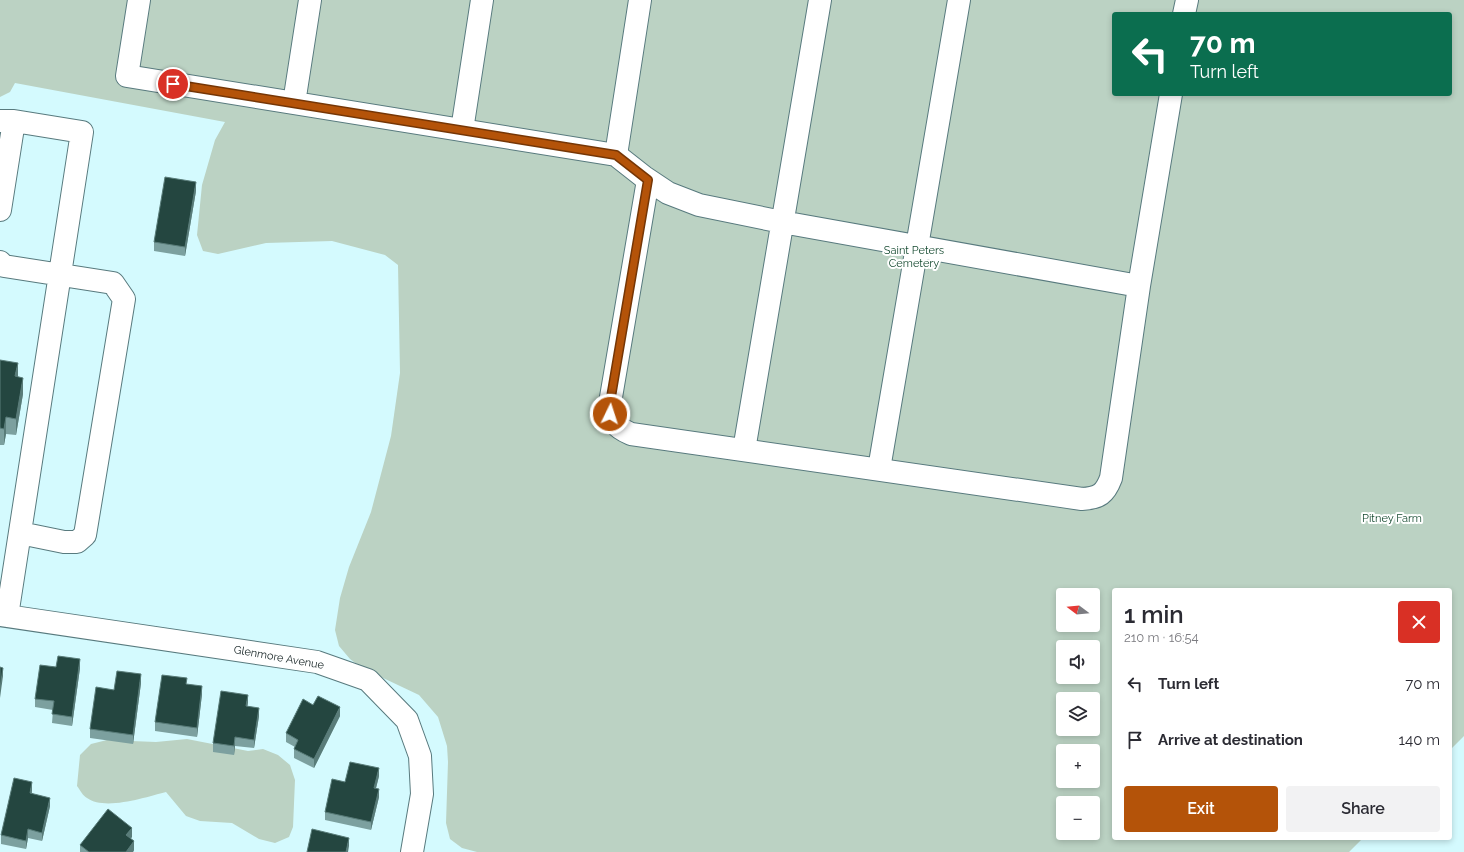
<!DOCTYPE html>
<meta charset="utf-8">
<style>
body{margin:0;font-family:Raleway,sans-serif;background:#f2f2f3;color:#2b2b33;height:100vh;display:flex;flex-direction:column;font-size:15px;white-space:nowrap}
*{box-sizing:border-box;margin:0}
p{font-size:13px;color:#7c7c81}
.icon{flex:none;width:22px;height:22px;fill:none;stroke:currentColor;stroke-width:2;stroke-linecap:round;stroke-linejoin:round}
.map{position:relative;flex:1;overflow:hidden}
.details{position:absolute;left:1112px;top:588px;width:340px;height:252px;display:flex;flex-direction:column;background:#fff;border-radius:4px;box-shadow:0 2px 6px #0003}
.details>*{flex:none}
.banner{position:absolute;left:1112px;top:12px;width:340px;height:84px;border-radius:4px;box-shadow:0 2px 6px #0003;background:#0b6e4f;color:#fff;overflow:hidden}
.needle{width:26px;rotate:286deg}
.controls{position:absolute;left:1056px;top:588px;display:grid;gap:8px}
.controls a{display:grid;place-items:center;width:44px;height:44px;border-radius:4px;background:#fff;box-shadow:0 2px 6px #0003;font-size:20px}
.pin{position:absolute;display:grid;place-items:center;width:34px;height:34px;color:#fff;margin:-17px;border:2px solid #fff;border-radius:50%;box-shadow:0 1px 4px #0007}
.me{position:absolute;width:44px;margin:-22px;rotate:4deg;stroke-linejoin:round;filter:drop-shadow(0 0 3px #0008)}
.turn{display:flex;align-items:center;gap:14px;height:84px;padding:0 12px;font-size:18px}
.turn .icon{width:52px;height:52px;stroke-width:2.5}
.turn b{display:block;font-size:28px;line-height:34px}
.round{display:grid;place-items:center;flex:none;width:42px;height:42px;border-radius:4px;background:#f2f2f3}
.summary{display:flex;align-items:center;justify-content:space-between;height:68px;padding:0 12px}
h1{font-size:24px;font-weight:600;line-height:30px}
.primary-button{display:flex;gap:8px;margin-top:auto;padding:8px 12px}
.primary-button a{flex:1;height:46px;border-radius:4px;background:#b45309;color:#fff;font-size:16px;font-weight:600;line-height:46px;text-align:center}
.primary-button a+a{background:#f2f2f3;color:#2b2b33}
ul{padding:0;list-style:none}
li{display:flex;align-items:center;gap:12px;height:56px;padding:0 12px}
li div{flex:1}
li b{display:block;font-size:15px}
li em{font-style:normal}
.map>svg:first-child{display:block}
.green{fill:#bbd2c3;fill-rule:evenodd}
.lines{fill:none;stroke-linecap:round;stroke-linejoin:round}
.minor-casing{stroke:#587a7e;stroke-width:24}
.minor{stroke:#fff;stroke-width:22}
.wall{fill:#7ca09f}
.shaded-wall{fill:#597c79}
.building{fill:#244640;stroke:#597c79}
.route-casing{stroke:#753606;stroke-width:10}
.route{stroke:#b45309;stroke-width:7}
.labels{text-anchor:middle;stroke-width:4;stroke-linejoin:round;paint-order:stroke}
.park-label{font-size:11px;fill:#154a30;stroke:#fff}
.street-label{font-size:11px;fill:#152324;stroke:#fff}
</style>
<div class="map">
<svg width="1464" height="852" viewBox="0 0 1464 852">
<rect width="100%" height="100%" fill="#d4fafe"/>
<path class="green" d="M 0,0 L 1464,0 L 1464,736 L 1450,750 L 1450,590 L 1114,590 L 1114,838 L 1363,838 L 1349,852 L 477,852 L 462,848 L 450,839 L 446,823 L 448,762 L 447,746 L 438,717 L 419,695 L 362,668 L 350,659 L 339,646 L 335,630 L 340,598 L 349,567 L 371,512 L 391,436 L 400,373 L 398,265 L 385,255 L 332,241 L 266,243 L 218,254 L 203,251 L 197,235 L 202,185 L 215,140 L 225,122 L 15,83 L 10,92 L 0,97 ZM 1114,14 L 1450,14 L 1450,94 L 1114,94 ZM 1063,595 L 1093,595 L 1093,625 L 1063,625 ZM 1063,647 L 1093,647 L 1093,677 L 1063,677 ZM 1063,699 L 1093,699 L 1093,729 L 1063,729 ZM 1063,751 L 1093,751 L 1093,781 L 1063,781 ZM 1063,803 L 1093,803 L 1093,833 L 1063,833 Z
M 187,739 L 248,751 L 263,749 L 278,755 L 290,765 L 295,780 L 293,827 L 289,837 L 275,843 L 259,839 L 232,823 L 200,821 L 186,816 L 166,792 C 146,797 105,811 87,798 C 83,796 80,790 77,786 L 80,755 L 91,744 L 107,740 L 156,742 Z"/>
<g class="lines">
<defs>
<path id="minor" d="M 139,0 L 127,76 L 616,155 L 644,177 L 668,193 L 699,205 L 782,222 L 1139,286
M 1184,14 L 1187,0
M 294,103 L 310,0
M 0,121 L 14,121 L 82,132 L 7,616
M 462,130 L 482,0
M 616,155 L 640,0
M 648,180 L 610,403 C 610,421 615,427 631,434 L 1082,499 C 1099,498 1105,494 1111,478 L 1139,286 L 1171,94
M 0,210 L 14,121
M 0,262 L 4,266 L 113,283 L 124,299 L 85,535 L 77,542 L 64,542 L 20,533
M 744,450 L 820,0
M 879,469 L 959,0
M 0,615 L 317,662 L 368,680 L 407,720 L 420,756 L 422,794 L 412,852"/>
</defs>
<use href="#minor" class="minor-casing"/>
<use href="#minor" class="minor"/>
</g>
<path class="wall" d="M 196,191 L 185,256 L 154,251 L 154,242 Z
M 0,360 L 18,377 L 23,394 L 16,435 L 6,434 L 4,445 L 0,445 Z
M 56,667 L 80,668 L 72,726 L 52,723 L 53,710 L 35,707 L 35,699 Z
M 141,683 L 133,744 L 90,738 L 90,729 L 114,690 Z
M 187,684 L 202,694 L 197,737 L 155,731 L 155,722 Z
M 248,703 L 247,706 L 259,716 L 254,748 L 235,746 L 234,755 L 213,752 L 213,743 Z
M 313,705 L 340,716 L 314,768 L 294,758 L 294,749 L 295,747 L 286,742 L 286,733 Z
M 379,776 L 376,788 L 379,797 L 371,830 L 325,820 L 325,812 L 345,782 Z
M 32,791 L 32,793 L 50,806 L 42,841 L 28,838 L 26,849 L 1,844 L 1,835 Z
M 132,837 L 131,838 L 134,850 L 133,852 L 80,852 L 80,845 Z"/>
<path class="shaded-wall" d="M 196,182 L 196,191 L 185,256 L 185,247 Z
M 18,363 L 18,379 L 15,376 Z
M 23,378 L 23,394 L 16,435 L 16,419 Z
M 6,417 L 6,434 L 4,445 L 4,429 Z
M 80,659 L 80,668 L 72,726 L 72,717 Z
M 3,668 L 3,676 L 0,698 L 0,689 Z
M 141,674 L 141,683 L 133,744 L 133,735 Z
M 202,686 L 202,694 L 197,737 L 197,728 Z
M 248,695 L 248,703 L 246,714 L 246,706 Z
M 340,707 L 340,716 L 314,768 L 314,759 Z
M 259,708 L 259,716 L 254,748 L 254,740 Z
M 235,737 L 235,746 L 234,755 L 234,746 Z
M 379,768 L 379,776 L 374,796 L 374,788 Z
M 32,782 L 32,791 L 30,802 L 30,793 Z
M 379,789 L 379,797 L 371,830 L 371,822 Z
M 50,798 L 50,806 L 42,841 L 42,833 Z
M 132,828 L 132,837 L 126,844 L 126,835 Z
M 28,829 L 28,838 L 26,849 L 26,841 Z
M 349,838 L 349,846 L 348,852 L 346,852 Z
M 134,841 L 134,850 L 133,852 L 126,852 Z"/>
<path class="building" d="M 165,177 L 196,182 L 185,247 L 154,242 Z
M 0,360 L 18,363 L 15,376 L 23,378 L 16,419 L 6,417 L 4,429 L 0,428 Z
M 58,656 L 80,659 L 72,717 L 52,714 L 54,701 L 35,699 L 40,665 L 56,667 Z
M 0,667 L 3,668 L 0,689 Z
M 117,671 L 141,674 L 133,735 L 90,729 L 96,687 L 114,690 Z
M 162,675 L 187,678 L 186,684 L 202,686 L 197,728 L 155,722 Z
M 221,691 L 248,695 L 246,706 L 259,708 L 254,740 L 235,737 L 234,746 L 213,743 Z
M 318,696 L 340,707 L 314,759 L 294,749 L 298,740 L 286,733 L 303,699 L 313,705 Z
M 350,762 L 379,768 L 374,788 L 379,789 L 371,822 L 325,812 L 332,779 L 345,782 Z
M 14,778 L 32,782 L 30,793 L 50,798 L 42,833 L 28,829 L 26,841 L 1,835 Z
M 108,809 L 132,828 L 126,835 L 134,841 L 126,852 L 89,852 L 80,845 Z
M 312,829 L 349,838 L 346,852 L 307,852 Z"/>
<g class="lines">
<defs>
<path id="route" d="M 173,84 L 616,155 L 648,180 L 610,403 L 610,414"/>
</defs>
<use href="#route" class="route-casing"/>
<use href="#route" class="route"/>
</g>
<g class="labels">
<g class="park-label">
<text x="914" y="254">Saint Peters<tspan x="914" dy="13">Cemetery</tspan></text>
<text x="1392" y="522">Pitney Farm</text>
</g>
<g class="street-label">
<text transform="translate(279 657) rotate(10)" y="4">Glenmore Avenue</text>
</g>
</g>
</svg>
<div class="controls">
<a><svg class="needle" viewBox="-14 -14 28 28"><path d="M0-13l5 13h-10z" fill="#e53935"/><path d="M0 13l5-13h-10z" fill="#7c7c81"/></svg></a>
<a><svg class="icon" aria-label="sound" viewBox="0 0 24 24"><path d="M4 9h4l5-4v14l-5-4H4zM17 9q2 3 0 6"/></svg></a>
<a><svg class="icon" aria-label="layers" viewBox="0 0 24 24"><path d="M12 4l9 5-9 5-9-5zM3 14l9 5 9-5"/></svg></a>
<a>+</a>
<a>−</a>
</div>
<div class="pin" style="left:173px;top:84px;background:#d93025"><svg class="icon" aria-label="arrive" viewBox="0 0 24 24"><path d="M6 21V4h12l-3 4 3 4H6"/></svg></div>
<svg class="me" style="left:610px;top:414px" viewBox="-20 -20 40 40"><circle r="17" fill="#b45309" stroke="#fff" stroke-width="3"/><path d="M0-11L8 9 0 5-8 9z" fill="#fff"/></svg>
<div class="banner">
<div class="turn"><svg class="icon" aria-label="left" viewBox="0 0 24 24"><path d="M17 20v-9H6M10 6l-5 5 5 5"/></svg><div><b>70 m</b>Turn left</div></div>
</div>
<section class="details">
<div class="summary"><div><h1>1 min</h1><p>210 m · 16:54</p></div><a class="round" style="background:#d93025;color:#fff"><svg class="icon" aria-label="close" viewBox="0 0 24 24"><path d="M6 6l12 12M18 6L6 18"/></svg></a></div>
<ul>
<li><svg class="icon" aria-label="left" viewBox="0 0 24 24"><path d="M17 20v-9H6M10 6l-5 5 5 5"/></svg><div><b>Turn left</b></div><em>70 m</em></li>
<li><svg class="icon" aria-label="arrive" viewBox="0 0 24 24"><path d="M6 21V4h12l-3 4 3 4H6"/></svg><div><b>Arrive at destination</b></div><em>140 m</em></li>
</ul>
<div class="primary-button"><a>Exit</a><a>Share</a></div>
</section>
</div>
